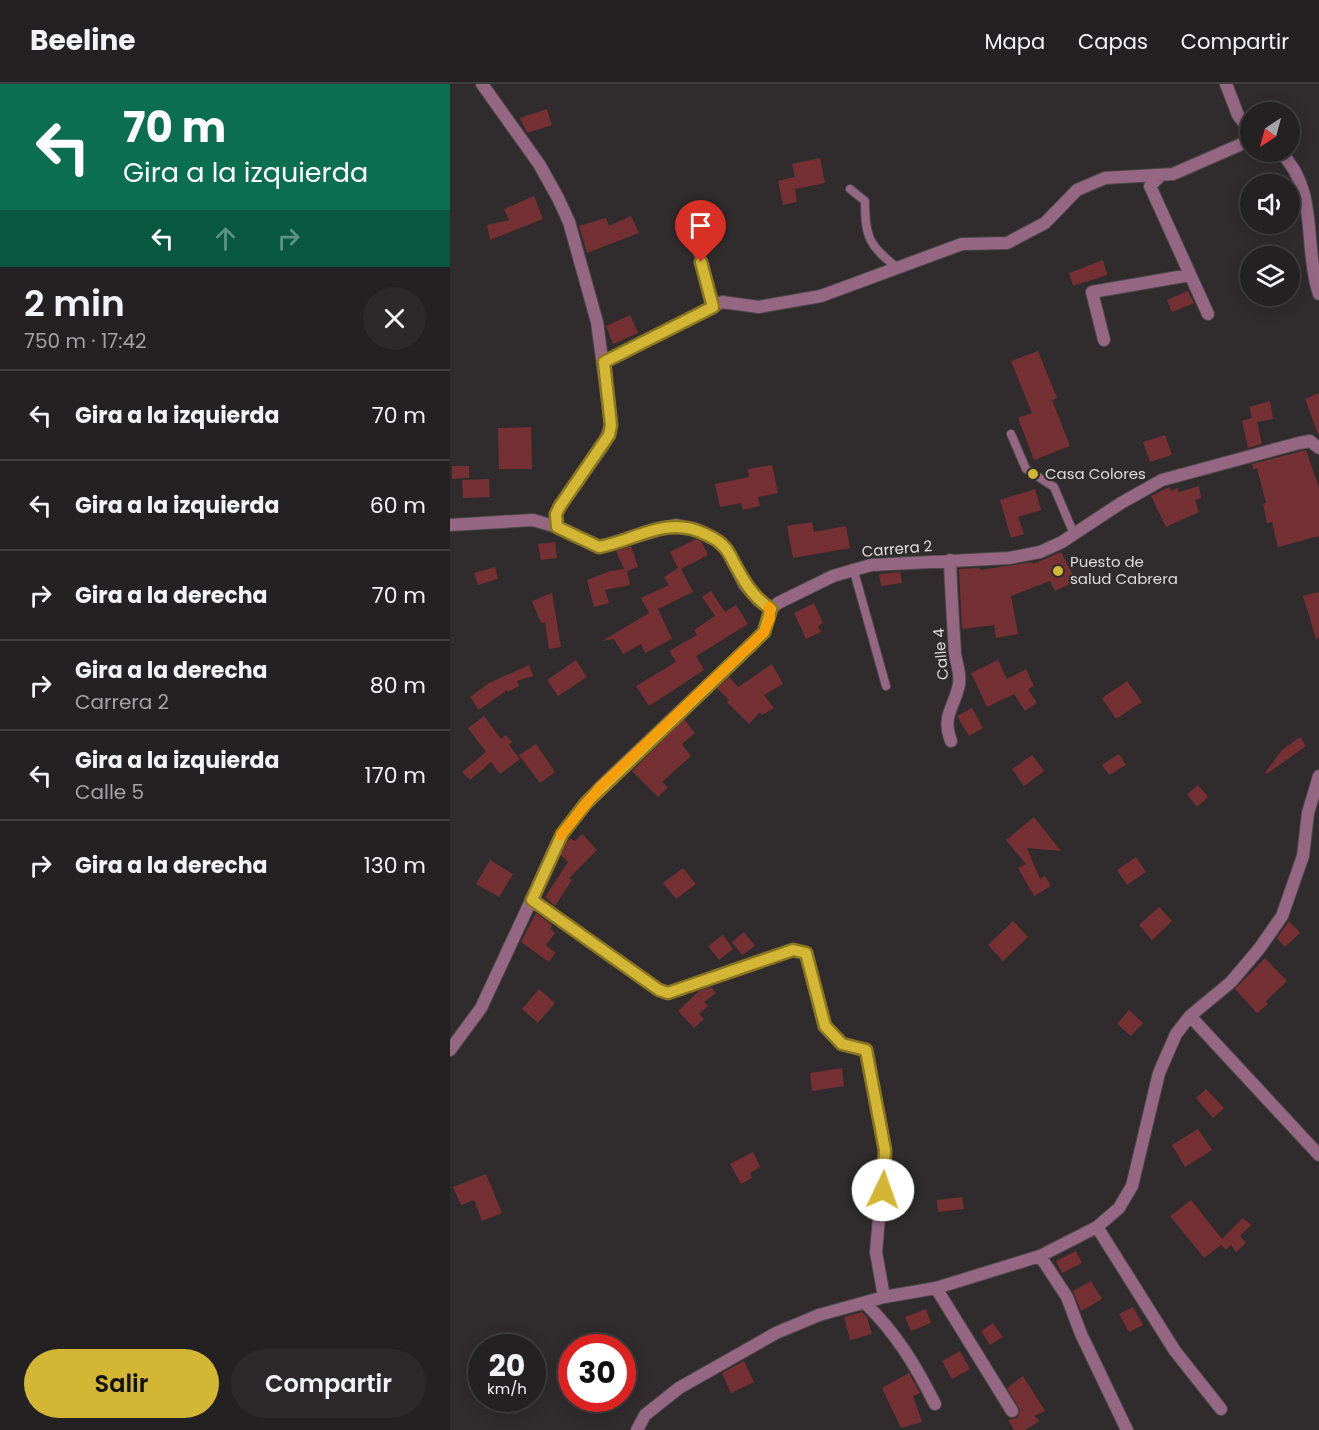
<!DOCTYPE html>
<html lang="es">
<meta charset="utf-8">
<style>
body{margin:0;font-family:Poppins,sans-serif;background:#2c292a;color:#f1f3f6;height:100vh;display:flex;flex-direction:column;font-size:22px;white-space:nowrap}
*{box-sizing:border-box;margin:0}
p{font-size:20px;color:#a3a3a5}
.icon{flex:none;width:33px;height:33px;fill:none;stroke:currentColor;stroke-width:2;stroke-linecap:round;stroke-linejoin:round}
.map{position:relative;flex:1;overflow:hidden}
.side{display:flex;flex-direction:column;background:#242122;width:450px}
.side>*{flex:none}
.top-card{background:#0b6e4f;color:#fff;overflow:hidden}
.needle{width:39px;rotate:216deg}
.fabs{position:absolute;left:790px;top:18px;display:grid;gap:12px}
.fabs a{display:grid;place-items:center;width:60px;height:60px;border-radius:50%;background:#242122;box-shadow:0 3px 15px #0003,0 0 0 2px #413e40;font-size:30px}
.speed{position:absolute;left:18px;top:1250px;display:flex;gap:12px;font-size:30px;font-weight:700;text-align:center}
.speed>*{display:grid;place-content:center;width:78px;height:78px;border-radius:50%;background:#242122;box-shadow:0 3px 15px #0003,0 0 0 2px #413e40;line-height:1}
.speed small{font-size:15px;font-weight:400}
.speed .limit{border:9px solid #d22;background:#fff;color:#111}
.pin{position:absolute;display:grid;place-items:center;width:51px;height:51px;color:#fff;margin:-62px -26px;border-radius:50% 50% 50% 0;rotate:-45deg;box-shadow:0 0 6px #0007}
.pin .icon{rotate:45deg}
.me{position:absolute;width:66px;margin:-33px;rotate:3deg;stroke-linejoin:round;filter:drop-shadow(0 0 4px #0008)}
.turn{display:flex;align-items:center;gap:21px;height:126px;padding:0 24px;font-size:27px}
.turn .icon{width:78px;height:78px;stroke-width:2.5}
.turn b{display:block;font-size:42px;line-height:51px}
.lanes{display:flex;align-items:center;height:57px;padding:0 24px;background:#0003;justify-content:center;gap:30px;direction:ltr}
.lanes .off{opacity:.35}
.round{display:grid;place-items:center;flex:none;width:63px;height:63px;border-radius:32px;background:#2c292a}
.headline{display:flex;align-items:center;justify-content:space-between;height:102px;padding:0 24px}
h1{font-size:36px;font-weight:600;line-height:45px}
.action{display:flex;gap:12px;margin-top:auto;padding:12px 24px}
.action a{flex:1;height:69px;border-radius:36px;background:#d4b635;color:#111;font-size:24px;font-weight:600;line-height:69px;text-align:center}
.action a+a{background:#2c292a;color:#f1f3f6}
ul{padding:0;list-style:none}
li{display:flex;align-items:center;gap:18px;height:90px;padding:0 24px;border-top:2px solid #413e40}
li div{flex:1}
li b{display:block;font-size:22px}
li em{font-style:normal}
header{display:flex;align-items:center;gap:36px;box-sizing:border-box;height:84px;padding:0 30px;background:#242122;border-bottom:2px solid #413e40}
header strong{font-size:28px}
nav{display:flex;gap:33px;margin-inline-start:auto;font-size:21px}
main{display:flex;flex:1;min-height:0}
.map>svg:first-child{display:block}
.building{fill:#753033}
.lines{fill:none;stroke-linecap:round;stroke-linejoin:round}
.service-casing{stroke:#4c4849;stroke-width:10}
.minor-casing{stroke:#4c4849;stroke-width:14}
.service{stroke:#956783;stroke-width:8}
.minor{stroke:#956783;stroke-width:12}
.route-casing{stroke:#8a7622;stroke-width:15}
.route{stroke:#d4b635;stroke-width:10}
.slow{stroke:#f59e0b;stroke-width:10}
.poi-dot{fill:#d4b635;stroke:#302c2d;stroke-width:2}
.labels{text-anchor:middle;stroke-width:4.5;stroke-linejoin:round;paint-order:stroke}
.poi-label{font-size:15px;fill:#dedbdc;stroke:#302c2d;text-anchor:start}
.street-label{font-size:15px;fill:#dedbdc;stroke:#302c2d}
</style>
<header>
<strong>Beeline</strong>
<nav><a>Mapa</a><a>Capas</a><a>Compartir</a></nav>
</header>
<main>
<section class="side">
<div class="top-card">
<div class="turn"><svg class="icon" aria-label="left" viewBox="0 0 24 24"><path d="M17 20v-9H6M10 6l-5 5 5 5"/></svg><div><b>70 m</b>Gira a la izquierda</div></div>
<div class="lanes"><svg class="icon" aria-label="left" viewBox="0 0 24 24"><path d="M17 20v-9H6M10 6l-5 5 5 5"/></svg><svg class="icon off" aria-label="ahead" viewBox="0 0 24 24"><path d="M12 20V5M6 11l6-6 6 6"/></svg><svg class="icon off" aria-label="right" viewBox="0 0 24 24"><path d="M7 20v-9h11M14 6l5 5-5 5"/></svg></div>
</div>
<div class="headline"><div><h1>2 min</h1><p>750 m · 17:42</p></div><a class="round"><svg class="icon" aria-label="close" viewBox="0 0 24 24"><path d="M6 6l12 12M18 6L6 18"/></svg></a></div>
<ul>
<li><svg class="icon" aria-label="left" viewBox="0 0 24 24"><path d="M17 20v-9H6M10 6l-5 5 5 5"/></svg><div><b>Gira a la izquierda</b></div><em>70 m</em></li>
<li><svg class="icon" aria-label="left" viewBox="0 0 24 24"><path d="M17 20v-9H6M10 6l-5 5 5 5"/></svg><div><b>Gira a la izquierda</b></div><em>60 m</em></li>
<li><svg class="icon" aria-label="right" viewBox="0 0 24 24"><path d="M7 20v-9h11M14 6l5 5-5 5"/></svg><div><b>Gira a la derecha</b></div><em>70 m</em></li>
<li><svg class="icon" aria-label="right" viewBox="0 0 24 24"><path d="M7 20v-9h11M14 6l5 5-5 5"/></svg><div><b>Gira a la derecha</b><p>Carrera 2</p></div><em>80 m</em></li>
<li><svg class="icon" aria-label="left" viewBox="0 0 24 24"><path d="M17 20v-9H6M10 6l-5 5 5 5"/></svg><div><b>Gira a la izquierda</b><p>Calle 5</p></div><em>170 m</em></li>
<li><svg class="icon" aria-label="right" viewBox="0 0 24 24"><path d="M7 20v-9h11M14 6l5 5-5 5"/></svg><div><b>Gira a la derecha</b></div><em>130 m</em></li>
</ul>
<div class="action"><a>Salir</a><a>Compartir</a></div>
</section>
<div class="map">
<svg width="869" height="1346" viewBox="0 0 869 1346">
<rect width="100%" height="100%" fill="#302c2d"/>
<path class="building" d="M 97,25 L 102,41 L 77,49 L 70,34 Z
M 370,74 L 375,99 L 345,105 L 347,118 L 333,121 L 328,97 L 345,93 L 342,80 Z
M 84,112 L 93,135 L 40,156 L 37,141 L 59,136 L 54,125 Z
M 181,132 L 189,149 L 137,169 L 129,142 L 156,134 L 159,142 Z
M 653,176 L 657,191 L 623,202 L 619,189 Z
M 738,207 L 744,219 L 722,228 L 717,216 Z
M 180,231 L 188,249 L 163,260 L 156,242 Z
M 588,267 L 607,314 L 602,316 L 620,362 L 584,376 L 568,334 L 582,329 L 561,277 Z
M 869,309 L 869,350 L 868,350 L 855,315 Z
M 820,317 L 823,335 L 807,338 L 812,360 L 798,364 L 792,337 L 802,334 L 799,323 Z
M 81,343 L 82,385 L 49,385 L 48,344 Z
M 715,351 L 722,371 L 700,378 L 693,358 Z
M 856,366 L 869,404 L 869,452 L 828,463 L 822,438 L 817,439 L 813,420 L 816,419 L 807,384 L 803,385 L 802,380 Z
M 322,381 L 328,409 L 308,413 L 310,422 L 293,426 L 291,419 L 270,423 L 265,400 L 299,393 L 298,385 Z
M 2,382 L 19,382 L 19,394 L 2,395 Z
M 39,395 L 40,413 L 13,414 L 12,396 Z
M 749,402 L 751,414 L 745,416 L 749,428 L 716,443 L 701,412 L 719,403 L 721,407 L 727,404 L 729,408 Z
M 585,405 L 591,426 L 568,433 L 574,450 L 561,454 L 550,416 Z
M 362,438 L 364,448 L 396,442 L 400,464 L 343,474 L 337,442 Z
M 246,455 L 251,457 L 258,471 L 231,485 L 243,508 L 208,525 L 222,555 L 195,569 L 191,560 L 173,570 L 164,555 L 152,557 L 199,529 L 191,514 L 219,501 L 214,493 L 228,484 L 220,468 Z
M 105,458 L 107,474 L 91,476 L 88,460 Z
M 181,462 L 188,483 L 177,487 L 180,501 L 155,506 L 159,519 L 144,523 L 137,496 L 160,487 L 174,485 L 166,467 Z
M 611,468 L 626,497 L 605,507 L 600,497 L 561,512 L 568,550 L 546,554 L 544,541 L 512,545 L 509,485 L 530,484 L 530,486 L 582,478 L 583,480 Z
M 45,483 L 48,495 L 28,501 L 24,489 Z
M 450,488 L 452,499 L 431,502 L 429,490 Z
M 261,507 L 275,528 L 286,521 L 298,540 L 246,572 L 254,586 L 199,622 L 186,602 L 226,578 L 219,567 L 247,551 L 244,546 L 265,532 L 252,513 Z
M 869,508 L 869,554 L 866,555 L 853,512 Z
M 102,509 L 111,563 L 99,565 L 95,538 L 91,539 L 82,517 Z
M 364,519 L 373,539 L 368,542 L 371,548 L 356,555 L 344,529 Z
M 126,576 L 137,593 L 108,612 L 97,596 Z
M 548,576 L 557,595 L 576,585 L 584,602 L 578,605 L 587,619 L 575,627 L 564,610 L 537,623 L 521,589 Z
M 322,580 L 333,600 L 314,611 L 324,624 L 312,631 L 310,628 L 299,640 L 277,618 L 279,616 L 267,604 L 279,593 L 288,603 Z
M 79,581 L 83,592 L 67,597 L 69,602 L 58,608 L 57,606 L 29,626 L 20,613 L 39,599 Z
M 677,597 L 692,618 L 666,635 L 652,614 Z
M 522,624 L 533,644 L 519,652 L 507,632 Z
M 34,632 L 51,655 L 56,651 L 62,658 L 59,661 L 70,675 L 50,690 L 41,678 L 20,696 L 12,688 L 36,668 L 18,644 Z
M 234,635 L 245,649 L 232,660 L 241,672 L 212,698 L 218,703 L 208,713 L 182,687 Z
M 850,653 L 856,662 L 817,690 L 815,689 L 832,666 Z
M 86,660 L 105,688 L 90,699 L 69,671 Z
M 669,670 L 676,681 L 659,691 L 652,681 Z
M 582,671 L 594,687 L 574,702 L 562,685 Z
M 748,701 L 758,713 L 747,723 L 737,710 Z
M 584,733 L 611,767 L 577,764 L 590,795 L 595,792 L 601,802 L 584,812 L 568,784 L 576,780 L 556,756 Z
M 132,750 L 147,766 L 119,794 L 122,796 L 105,822 L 95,813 L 118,778 L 111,771 L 119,754 L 125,757 Z
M 686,773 L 696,788 L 677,801 L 667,786 Z
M 40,776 L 63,790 L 49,813 L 26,800 Z
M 233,784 L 246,800 L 226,815 L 213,799 Z
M 709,823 L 722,837 L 702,856 L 689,841 Z
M 86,829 L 102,841 L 100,845 L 105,849 L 96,861 L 105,869 L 99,878 L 71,858 Z
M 563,837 L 578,853 L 553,877 L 538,861 Z
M 839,837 L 850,849 L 835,863 L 827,854 Z
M 294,848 L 305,862 L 292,871 L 282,858 Z
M 273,851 L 283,865 L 269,876 L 258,862 Z
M 815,874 L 837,897 L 816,917 L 818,920 L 807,929 L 785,905 Z
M 261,903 L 266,909 L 254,918 L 258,922 L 249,930 L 254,935 L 244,944 L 228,927 L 249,907 Z
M 89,905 L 105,919 L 88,939 L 72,925 Z
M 679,926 L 693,939 L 681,952 L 667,940 Z
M 392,984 L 394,1002 L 362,1007 L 360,989 Z
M 756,1005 L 774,1024 L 763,1034 L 746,1014 Z
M 748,1045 L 762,1066 L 735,1083 L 722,1061 Z
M 303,1068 L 310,1083 L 300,1089 L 302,1094 L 291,1100 L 280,1080 Z
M 36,1090 L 52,1129 L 32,1137 L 24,1116 L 11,1121 L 3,1103 Z
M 512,1113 L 514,1125 L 488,1128 L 487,1116 Z
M 741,1116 L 772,1155 L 793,1134 L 801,1141 L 790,1152 L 796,1159 L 786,1168 L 781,1161 L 776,1166 L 771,1161 L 754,1174 L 720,1132 Z
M 626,1167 L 632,1179 L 612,1189 L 606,1177 Z
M 641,1197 L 652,1215 L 631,1227 L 623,1207 Z
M 683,1223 L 693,1241 L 679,1248 L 669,1230 Z
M 476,1225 L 481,1239 L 461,1247 L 455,1233 Z
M 412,1228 L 417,1233 L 422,1250 L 400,1256 L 394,1233 Z
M 543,1239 L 553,1253 L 540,1261 L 531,1247 Z
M 510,1267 L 520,1285 L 502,1295 L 492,1277 Z
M 294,1277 L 304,1298 L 281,1309 L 272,1289 Z
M 459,1289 L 470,1309 L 463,1312 L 472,1338 L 451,1344 L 432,1304 Z
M 573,1292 L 595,1327 L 584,1332 L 590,1337 L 575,1346 L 564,1346 L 558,1336 L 567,1334 L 570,1326 L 557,1304 Z"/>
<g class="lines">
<defs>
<path id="service" d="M 400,105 L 415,117 C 415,154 419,162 449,185
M 263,223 L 246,162 L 265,154
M 561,350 L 576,385 L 604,403 L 624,450
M 403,484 L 436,602"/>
<path id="minor" d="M 32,0 L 89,80 L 108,114 L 119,138 L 147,238 L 161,341 L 153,362 L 110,422 L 106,430 L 107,443
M 776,0 L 788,31 L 801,48
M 830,68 C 869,105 853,160 869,210
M 711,91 L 700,102 L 758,230
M 654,256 L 642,208 L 740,191
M 154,278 L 272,218 L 309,223 L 371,212 L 512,160 L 557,159 L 595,139 L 627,106 L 655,94 L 723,90 L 801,56
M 0,441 L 83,436 L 107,443 L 149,463 L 226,441 L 245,445 L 268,457 L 278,467 L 294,500 L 309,517 L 321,525
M 500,476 C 501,507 503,538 505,569 C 506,580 511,588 509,600 C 505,623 491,631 501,657
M 82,816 L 209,906 L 218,909 L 343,866 L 356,869 L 374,942 L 392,960 L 416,966 L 418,974 L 435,1066 L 426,1168 L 434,1213
M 740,932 L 869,1071
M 0,966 L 31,924 L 112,750 L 150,703 L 314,548 L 321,525 L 328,519 L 383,492 L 421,481 L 559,474 L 590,468 L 612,458 L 671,419 L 712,396 L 849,359 L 860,357 L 869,364
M 647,1143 L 725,1267 L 771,1325
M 590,1172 L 617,1213 L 631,1250 L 677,1346
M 486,1204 L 562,1327
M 415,1219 C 446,1249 466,1282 485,1320
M 187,1346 L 195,1331 L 229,1304 L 326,1249 L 369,1231 L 434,1213 L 486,1204 L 590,1172 L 647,1143 L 669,1124 L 682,1102 L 709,989 L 726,950 L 740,932 L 781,898 L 809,865 L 832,832 L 853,772 L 858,729 L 869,692"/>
</defs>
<use href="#service" class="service-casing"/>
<use href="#minor" class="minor-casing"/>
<use href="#service" class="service"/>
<use href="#minor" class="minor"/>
</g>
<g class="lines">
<defs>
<path id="route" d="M 251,178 L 263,223 L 154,278 L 161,341 L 159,351 L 110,422 L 106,430 L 107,443 L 149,463 C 187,456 216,431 255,450 C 266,455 274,460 280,471 C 291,492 300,511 321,525 L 314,548 L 303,559 L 136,719 L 112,750 L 82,816 L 209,906 L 218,909 L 343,866 L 356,869 L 375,942 L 392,960 L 416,966 L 435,1066 L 433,1106"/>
</defs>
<use href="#route" class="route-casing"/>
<use href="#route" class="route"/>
<path class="slow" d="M 111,751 L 150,703 L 314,548 L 320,534 L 319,523"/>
</g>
<g class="poi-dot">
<circle cx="583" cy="390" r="6"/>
<circle cx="608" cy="487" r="6"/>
</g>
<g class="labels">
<g class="poi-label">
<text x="595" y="395">Casa Colores</text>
<text x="620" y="483">Puesto de<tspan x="620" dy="17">salud Cabrera</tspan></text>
</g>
<g class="street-label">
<text transform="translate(447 465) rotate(-5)" y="5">Carrera 2</text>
<text transform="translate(491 570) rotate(-95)" y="5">Calle 4</text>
</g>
</g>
</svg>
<div class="fabs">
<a><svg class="needle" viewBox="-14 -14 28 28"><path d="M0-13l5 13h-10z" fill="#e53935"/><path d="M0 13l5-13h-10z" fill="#a3a3a5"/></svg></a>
<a><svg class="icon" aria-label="sound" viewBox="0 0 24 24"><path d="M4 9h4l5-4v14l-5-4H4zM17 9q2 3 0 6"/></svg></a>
<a><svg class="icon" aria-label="layers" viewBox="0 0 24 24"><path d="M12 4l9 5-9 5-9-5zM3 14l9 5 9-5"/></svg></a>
</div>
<div class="speed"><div>20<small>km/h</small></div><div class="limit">30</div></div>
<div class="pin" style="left:251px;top:178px;background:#d93025"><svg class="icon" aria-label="arrive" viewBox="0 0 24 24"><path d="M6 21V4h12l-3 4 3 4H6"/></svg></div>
<svg class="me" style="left:433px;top:1106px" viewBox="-20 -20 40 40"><circle r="19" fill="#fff"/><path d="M0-13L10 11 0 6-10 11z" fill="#d4b635"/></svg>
</div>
</main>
